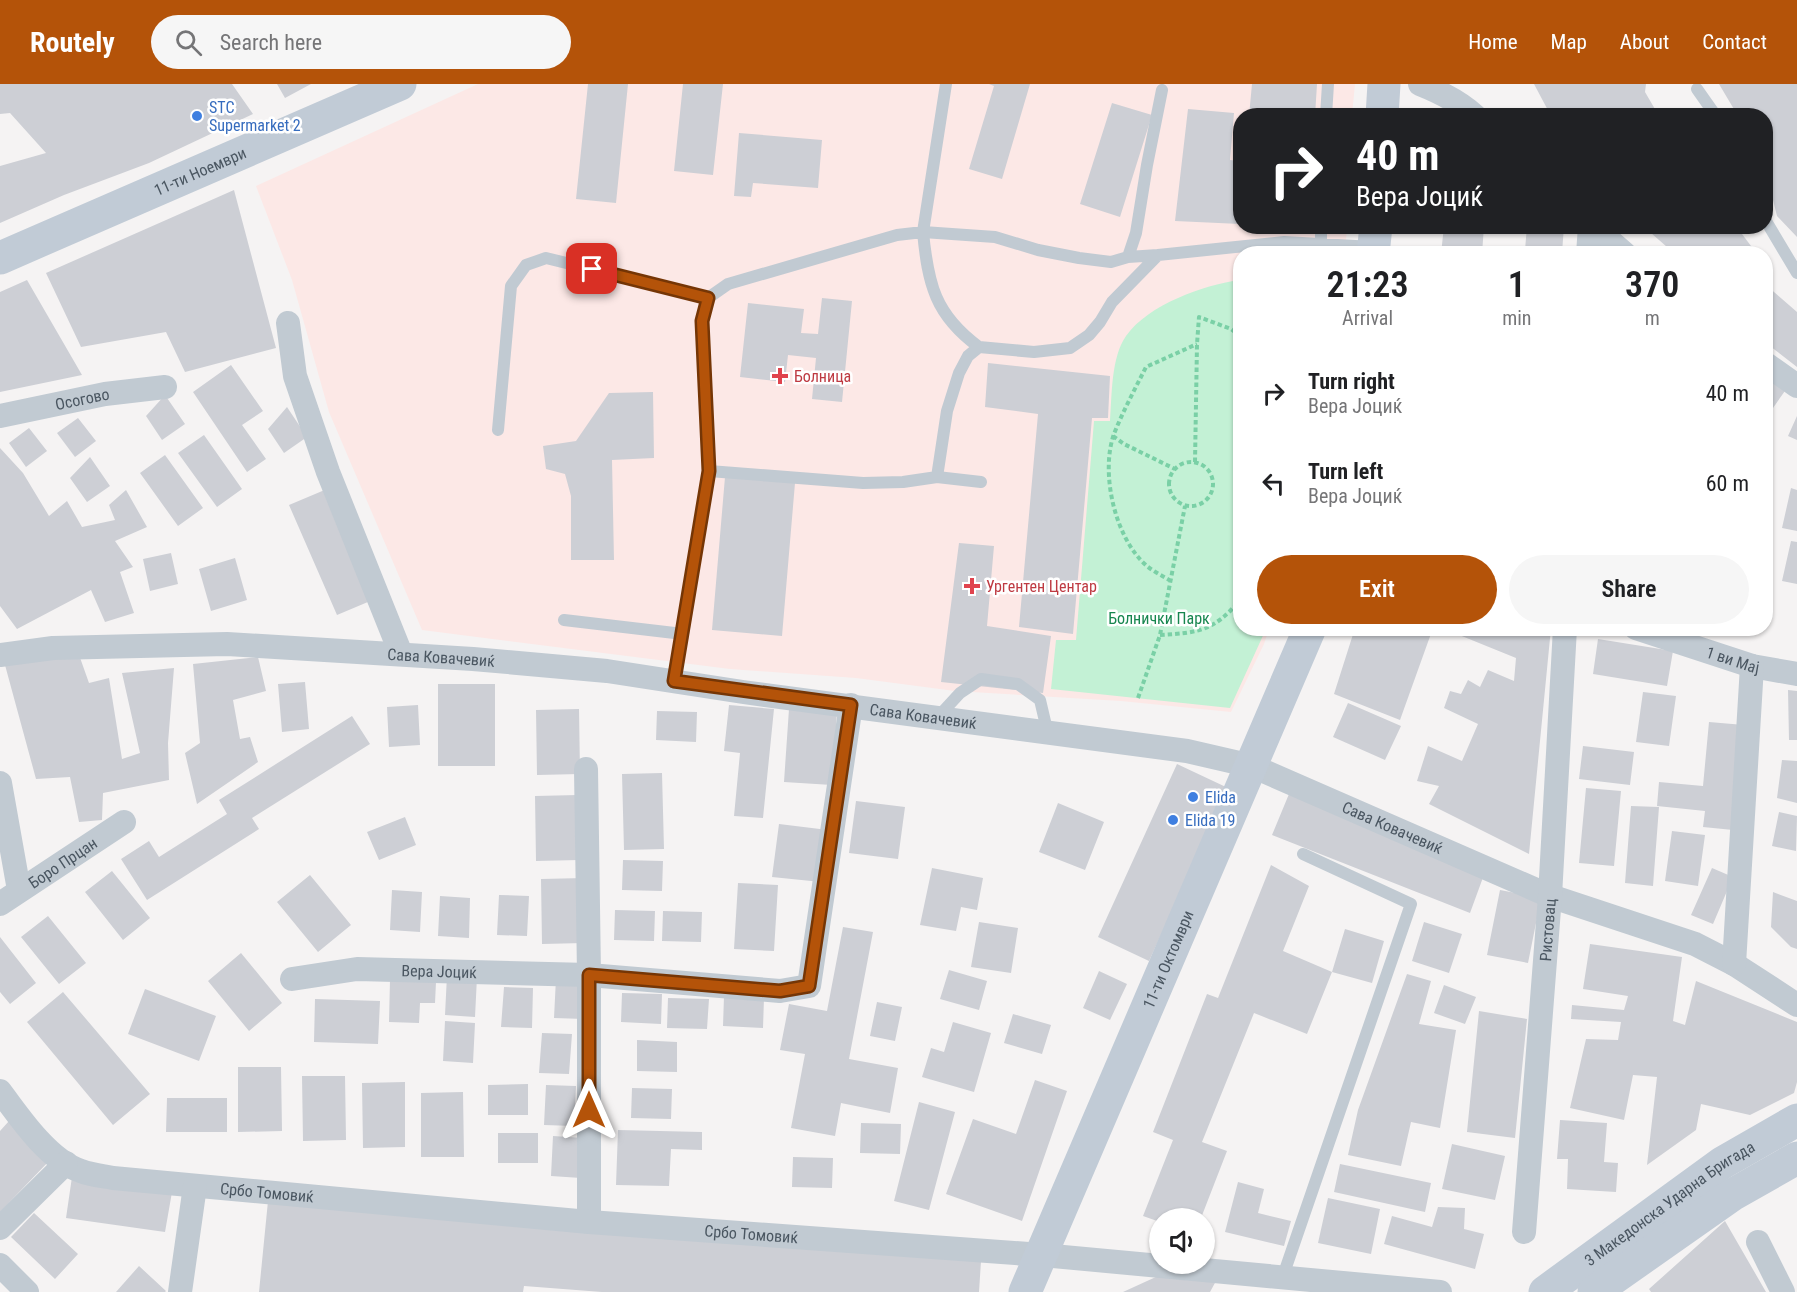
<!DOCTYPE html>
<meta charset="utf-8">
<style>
body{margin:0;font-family:"Roboto Condensed",sans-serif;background:#f6f6f6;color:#202124;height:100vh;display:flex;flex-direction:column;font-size:22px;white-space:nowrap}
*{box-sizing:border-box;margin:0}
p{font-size:20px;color:#757577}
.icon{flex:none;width:33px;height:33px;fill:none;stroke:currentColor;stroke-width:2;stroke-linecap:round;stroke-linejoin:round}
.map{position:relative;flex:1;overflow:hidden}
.drawer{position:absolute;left:1233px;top:162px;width:540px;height:390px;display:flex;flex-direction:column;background:#fff;border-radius:24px;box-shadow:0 2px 4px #0004}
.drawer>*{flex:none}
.hud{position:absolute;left:1233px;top:24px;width:540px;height:126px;border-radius:24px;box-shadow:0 2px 4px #0004;background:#202124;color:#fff;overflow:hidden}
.tools{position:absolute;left:1149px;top:1124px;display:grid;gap:12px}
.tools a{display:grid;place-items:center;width:66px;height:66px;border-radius:50%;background:#fff;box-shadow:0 2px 4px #0004;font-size:30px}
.pin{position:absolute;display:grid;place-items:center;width:51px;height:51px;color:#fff;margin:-26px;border-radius:12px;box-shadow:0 3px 9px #0006}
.me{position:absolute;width:66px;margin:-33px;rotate:0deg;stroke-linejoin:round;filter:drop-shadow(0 0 4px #0008)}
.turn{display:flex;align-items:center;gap:21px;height:126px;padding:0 24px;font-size:27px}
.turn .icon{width:78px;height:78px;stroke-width:2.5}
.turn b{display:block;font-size:42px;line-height:51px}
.eta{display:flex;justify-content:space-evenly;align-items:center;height:102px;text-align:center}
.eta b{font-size:36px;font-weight:600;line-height:42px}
.primary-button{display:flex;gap:12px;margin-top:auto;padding:12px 24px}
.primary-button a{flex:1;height:69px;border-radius:36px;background:#b45309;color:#fff;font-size:24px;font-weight:600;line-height:69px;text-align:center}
.primary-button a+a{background:#f6f6f6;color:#202124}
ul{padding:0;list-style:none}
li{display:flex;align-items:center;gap:18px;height:90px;padding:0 24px}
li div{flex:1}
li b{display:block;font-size:22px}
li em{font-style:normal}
header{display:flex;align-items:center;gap:36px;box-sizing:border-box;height:84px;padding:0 30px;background:#b45309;color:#fff}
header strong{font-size:28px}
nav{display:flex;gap:33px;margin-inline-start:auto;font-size:21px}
.search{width:420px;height:54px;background:#f6f6f6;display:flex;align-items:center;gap:15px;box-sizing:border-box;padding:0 21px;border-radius:33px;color:#757577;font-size:22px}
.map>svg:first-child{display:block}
.medical{fill:#fce8e6}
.green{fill:#c3f1d5}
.building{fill:#cdcfd5}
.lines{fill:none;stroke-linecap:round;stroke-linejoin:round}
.path{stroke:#7ad0a6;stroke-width:4;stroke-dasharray:4.5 3;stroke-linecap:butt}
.lane{stroke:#c1cad2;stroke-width:12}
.street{stroke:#c1cad2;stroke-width:24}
.secondary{stroke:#c1cbd6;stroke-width:33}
.route-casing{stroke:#753606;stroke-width:15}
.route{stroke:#b45309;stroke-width:10}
.shop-dot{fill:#3f7fe0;stroke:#fff;stroke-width:2}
.health-dot{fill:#e0444e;stroke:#fff;stroke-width:2}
.labels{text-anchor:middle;stroke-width:5;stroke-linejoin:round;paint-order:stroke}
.shop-label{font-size:16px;fill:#366cbe;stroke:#fff;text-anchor:start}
.street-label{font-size:16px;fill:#4a5661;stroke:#fff}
.health-label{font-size:16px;fill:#be3a42;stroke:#fff;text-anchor:start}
.park-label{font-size:16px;fill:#17864f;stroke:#fff}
</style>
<header>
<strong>Routely</strong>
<div class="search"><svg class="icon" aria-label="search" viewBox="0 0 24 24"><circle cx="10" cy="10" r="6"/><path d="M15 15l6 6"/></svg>Search here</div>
<nav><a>Home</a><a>Map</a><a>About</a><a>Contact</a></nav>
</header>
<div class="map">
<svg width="1797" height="1208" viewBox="0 0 1797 1208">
<rect width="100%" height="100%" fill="#f5f3f3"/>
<path class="medical" d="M 478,0 L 1355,0 L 1352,31 L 1240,32 L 1240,142 L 1347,143 L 1345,169 L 1240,170 L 1240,544 L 1269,545 L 1264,560 L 1231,628 L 1121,617 L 955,607 L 856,594 L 730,585 L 422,546 L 329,328 L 292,196 L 256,102 Z"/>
<path class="green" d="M 1240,196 L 1240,544 L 1266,545 L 1230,624 L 1051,605 L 1056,556 L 1076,556 L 1094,337 L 1110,337 C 1112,312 1111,273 1126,252 C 1149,220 1204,201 1240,196 Z"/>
<path class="building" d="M 0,0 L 232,0 L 253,30 L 149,79 L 64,111 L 0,139 L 0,82 L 46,69 L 10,29 L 0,30 Z
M 277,0 L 311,0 L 285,14 Z
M 588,0 L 628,0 L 616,119 L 576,115 Z
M 683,0 L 723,0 L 713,91 L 674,87 Z
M 989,0 L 1030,0 L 1002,95 L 969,85 L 994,2 Z
M 1252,0 L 1317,0 L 1315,32 L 1249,32 Z
M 1534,0 L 1646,0 L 1645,8 L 1659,32 L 1551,32 Z
M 1719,0 L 1797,0 L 1797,153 L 1777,132 L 1766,88 L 1766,32 L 1738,32 Z
M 1112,19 L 1152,31 L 1120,133 L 1080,120 Z
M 1188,25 L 1234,29 L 1230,76 L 1240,77 L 1240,140 L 1175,137 Z
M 739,49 L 822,56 L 818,104 L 753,99 L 751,113 L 734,112 Z
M 234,106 L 276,264 L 185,288 L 166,248 L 81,263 L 46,189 Z
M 1444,142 L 1484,142 L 1482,170 L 1441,170 Z
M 1527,142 L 1564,142 L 1562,169 L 1525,166 Z
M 1643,142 L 1736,142 L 1757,170 L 1698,170 L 1694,165 L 1688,170 L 1675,170 Z
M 27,196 L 82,291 L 0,308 L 0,208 Z
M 1766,201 L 1797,228 L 1797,283 L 1766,259 Z
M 822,214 L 852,217 L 842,318 L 812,315 L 816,274 L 788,271 L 785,298 L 740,293 L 748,219 L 804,225 L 801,249 L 818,250 Z
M 988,279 L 1110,292 L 1108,334 L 1092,334 L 1073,550 L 1019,543 L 1038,330 L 985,323 Z
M 231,281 L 263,327 L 242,341 L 266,375 L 247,388 L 193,308 Z
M 1766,289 L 1787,304 L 1766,334 Z
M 653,308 L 654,374 L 612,376 L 614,476 L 571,476 L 571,412 L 565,390 L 546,385 L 543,362 L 576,357 L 609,309 Z
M 165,311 L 185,340 L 162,356 L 146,332 Z
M 287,323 L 307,353 L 284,369 L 268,345 Z
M 1797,332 L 1797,356 L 1788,352 Z
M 78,334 L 96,357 L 75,373 L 57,349 Z
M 29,344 L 47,367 L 26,383 L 9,359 Z
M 204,351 L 242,405 L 217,423 L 178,369 Z
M 0,364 L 23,389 L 49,432 L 67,417 L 82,443 L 115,436 L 109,421 L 126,406 L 147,443 L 115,457 L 133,483 L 120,488 L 134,529 L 105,538 L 91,506 L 17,545 L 0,522 Z
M 165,371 L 203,424 L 178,442 L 140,389 Z
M 90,373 L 110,402 L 87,418 L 70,394 Z
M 725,393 L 795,399 L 782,552 L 712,546 Z
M 1791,404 L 1797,406 L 1797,447 L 1782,444 Z
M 327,405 L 375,515 L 337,531 L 289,421 Z
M 1791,457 L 1797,458 L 1797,500 L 1782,497 Z
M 959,459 L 994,462 L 987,542 L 1051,552 L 1043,609 L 941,598 Z
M 171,469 L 178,500 L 150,507 L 143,475 Z
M 235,474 L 247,516 L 211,527 L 199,485 Z
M 1355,544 L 1433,544 L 1400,636 L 1334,610 Z
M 1442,544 L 1551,544 L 1529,770 L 1429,720 L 1439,702 L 1417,697 L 1428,662 L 1462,677 L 1478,640 L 1444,624 L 1450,607 L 1461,610 L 1468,596 L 1480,603 L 1488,586 L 1514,597 L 1516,574 Z
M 1598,555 L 1673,567 L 1667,602 L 1593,590 Z
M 78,568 L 89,599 L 109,594 L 122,675 L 140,669 L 122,589 L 174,584 L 168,659 L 169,696 L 103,709 L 102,736 L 79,738 L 70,693 L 36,695 L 5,581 Z
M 258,573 L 266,607 L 233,616 L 240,655 L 250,653 L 258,678 L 197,720 L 185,669 L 200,659 L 193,580 Z
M 305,598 L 309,645 L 282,648 L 278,600 Z
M 438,600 L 495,600 L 495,682 L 438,682 Z
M 1788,606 L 1797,607 L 1797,656 L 1789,656 Z
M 1643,608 L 1676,612 L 1669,662 L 1636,658 Z
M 1348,619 L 1401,642 L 1385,676 L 1333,653 Z
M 418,621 L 420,661 L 389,663 L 387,623 Z
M 729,621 L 774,625 L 763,734 L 734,732 L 740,669 L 724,667 Z
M 579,625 L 580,690 L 537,691 L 536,626 Z
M 789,625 L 837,628 L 832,701 L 784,698 Z
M 657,627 L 697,628 L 696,658 L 656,656 Z
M 352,632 L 370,660 L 252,734 L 259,745 L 147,816 L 121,775 L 149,757 L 159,773 L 227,730 L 219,716 Z
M 1709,638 L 1744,641 L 1733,746 L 1703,743 L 1705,727 L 1657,722 L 1659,698 L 1703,702 Z
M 1583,662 L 1634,668 L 1630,701 L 1579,695 Z
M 1782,676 L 1797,677 L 1797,719 L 1777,714 Z
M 1177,680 L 1228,704 L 1149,877 L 1098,853 Z
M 662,689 L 664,765 L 624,766 L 622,690 Z
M 1586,704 L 1621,707 L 1614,782 L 1579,779 Z
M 1289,710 L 1485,788 L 1470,829 L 1272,751 Z
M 578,711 L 579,776 L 536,777 L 535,712 Z
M 856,717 L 905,723 L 898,775 L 849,769 Z
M 1058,719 L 1104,738 L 1085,786 L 1039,768 Z
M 1631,722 L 1659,723 L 1653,802 L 1625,799 Z
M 1779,728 L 1797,732 L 1796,767 L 1772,762 Z
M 405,733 L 416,761 L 379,776 L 367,748 Z
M 779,740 L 828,746 L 821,798 L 772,793 Z
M 1672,747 L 1705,751 L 1698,802 L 1665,797 Z
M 623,776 L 663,777 L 662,807 L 622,806 Z
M 1271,781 L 1309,802 L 1283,867 L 1332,888 L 1345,845 L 1384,857 L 1372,899 L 1332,888 L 1307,950 L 1254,929 L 1202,1058 L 1227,1067 L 1201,1134 L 1160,1134 L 1160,1138 L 1143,1132 L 1173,1056 L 1153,1048 L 1207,910 L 1218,914 Z
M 932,784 L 983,794 L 977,826 L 961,823 L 956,847 L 920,841 Z
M 1712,784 L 1733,793 L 1713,840 L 1691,831 Z
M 112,787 L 150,834 L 123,856 L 85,808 Z
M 310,791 L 351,841 L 318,868 L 277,818 Z
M 584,794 L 584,859 L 542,860 L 541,795 Z
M 738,799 L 778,801 L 774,867 L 734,865 Z
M 392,806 L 422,808 L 420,848 L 390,846 Z
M 1500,806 L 1541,814 L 1528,879 L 1487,871 Z
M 1773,808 L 1797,817 L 1797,865 L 1791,863 L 1771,843 Z
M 499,811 L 529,812 L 527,852 L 497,851 Z
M 440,812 L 470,814 L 469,854 L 438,852 Z
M 615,826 L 655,827 L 654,857 L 614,856 Z
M 663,827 L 702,828 L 701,858 L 662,857 Z
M 48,832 L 86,879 L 59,900 L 21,853 Z
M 979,838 L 1018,844 L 1011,889 L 971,883 Z
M 1424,838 L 1462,850 L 1449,889 L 1412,877 Z
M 843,843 L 873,848 L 849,975 L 898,984 L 890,1029 L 841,1019 L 835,1052 L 791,1044 L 805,970 L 780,966 L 789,920 L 827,927 Z
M 0,853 L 36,899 L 10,920 L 0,908 Z
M 1590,860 L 1682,873 L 1673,937 L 1685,941 L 1696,897 L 1797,938 L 1797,998 L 1794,1009 L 1750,1031 L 1701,1020 L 1696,1046 L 1647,1081 L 1657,993 L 1633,991 L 1624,1036 L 1570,1024 L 1586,955 L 1618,956 L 1621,938 L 1571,935 L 1572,921 L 1624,926 L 1628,912 L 1583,905 Z
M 241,869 L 282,919 L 249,947 L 208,897 Z
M 949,886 L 987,897 L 979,926 L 940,915 Z
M 1099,887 L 1127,900 L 1110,936 L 1083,924 Z
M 1407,890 L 1431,897 L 1419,940 L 1456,946 L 1440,1044 L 1411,1038 L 1401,1082 L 1348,1071 L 1358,1026 Z
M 447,891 L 477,893 L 475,933 L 445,931 Z
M 556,894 L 586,896 L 584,935 L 554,934 Z
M 390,896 L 436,898 L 435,919 L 420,919 L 419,939 L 389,938 Z
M 1444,901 L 1476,913 L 1465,940 L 1434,929 Z
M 504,903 L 533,904 L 532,944 L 501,943 Z
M 145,905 L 216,932 L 199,977 L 128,950 Z
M 63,908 L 150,1010 L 113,1041 L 27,938 Z
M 622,909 L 662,910 L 661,940 L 621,938 Z
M 724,912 L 764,914 L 763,944 L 723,942 Z
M 668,914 L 709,915 L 707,945 L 667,944 Z
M 315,915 L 380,917 L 378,960 L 314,958 Z
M 877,918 L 902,923 L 895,957 L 870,952 Z
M 1479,927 L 1527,935 L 1515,1054 L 1467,1048 Z
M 1013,930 L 1051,941 L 1042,970 L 1004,959 Z
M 445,937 L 475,939 L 473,979 L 443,977 Z
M 953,938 L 991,949 L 974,1008 L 922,993 L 931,964 L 944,968 Z
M 542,949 L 572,950 L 569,990 L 539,989 Z
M 637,956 L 677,958 L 677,988 L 637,987 Z
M 238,983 L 281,983 L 282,1047 L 238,1048 Z
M 302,992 L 345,992 L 346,1056 L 303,1057 Z
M 1035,996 L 1067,1007 L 1022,1137 L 946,1110 L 973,1035 L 1016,1050 Z
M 405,998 L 405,1063 L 363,1064 L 362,999 Z
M 528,1000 L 528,1031 L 488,1031 L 488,1001 Z
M 546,1001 L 576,1002 L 574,1042 L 544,1041 Z
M 632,1004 L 672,1005 L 671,1035 L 631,1034 Z
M 463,1008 L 464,1073 L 421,1073 L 421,1009 Z
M 167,1014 L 227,1014 L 227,1048 L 166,1048 Z
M 919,1018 L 955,1028 L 929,1126 L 894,1117 Z
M 1560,1036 L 1607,1039 L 1604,1078 L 1618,1079 L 1616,1108 L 1567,1105 L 1568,1075 L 1557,1075 Z
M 9,1037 L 50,1076 L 0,1128 L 0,1047 Z
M 861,1039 L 901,1040 L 900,1070 L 860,1069 Z
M 618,1046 L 702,1048 L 702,1066 L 671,1065 L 669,1102 L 616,1101 Z
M 498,1049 L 538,1049 L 538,1079 L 498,1079 Z
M 553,1052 L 583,1054 L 581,1094 L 551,1092 Z
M 1452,1060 L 1505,1072 L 1495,1116 L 1442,1105 Z
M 793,1073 L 833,1074 L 832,1104 L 792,1103 Z
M 1340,1080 L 1431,1099 L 1425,1128 L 1334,1108 Z
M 72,1093 L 172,1108 L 165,1148 L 66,1134 Z
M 1238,1098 L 1264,1105 L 1258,1129 L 1291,1137 L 1284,1162 L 1225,1148 Z
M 1328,1114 L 1380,1125 L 1371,1170 L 1318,1159 Z
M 268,1117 L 981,1177 L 979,1208 L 602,1208 L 524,1202 L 523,1208 L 259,1208 Z
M 1438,1123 L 1465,1124 L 1464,1145 L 1484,1150 L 1475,1185 L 1384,1160 L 1392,1132 L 1432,1143 Z
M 34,1129 L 78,1170 L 55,1195 L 11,1153 Z
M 1725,1137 L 1766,1208 L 1651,1208 L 1649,1205 Z
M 139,1182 L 166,1207 L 165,1208 L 116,1208 Z
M 1158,1192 L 1216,1197 L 1210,1208 L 1123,1208 Z"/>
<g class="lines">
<path class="path" d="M 1113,352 L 1124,360 L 1175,385
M 1195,378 L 1197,260 L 1199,233 L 1231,245 L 1240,252
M1169 400a22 22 0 1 1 44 0a22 22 0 1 1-44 0Z
M 1171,497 C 1163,492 1154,488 1147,482 C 1115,455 1100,389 1114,350 C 1123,327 1135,305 1146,283 L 1197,260
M 1160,551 C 1199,549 1215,546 1240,516
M 1138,614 L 1160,551 L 1185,422"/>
<path class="lane" d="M 946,0 L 923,148 C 928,200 935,231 979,263
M 1697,5 L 1716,32
M 1326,32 L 1328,0
M 1766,137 L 1797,189
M 1321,159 L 1321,142
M 1128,173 L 1136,149 L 1147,81 L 1162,6
M 498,346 L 511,202 L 526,181 L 546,174 L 708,214
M 709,387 L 863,399 L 903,398 L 937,393 L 981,398
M 937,393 L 947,327 L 959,289 L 968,272 L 979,263 L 1034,268 L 1070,264 L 1089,251 L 1100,238 L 1112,218 L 1158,171 L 1284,158 L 1373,163
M 564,536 L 683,550 L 709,387 L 702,237 L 708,214 L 728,200 L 897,151 L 923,148 L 995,153 L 1038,166 L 1079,174 L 1111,178 L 1128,173 L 1158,171
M 674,597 L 683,550
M 937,634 L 960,609 L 981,595 L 1018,600 L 1040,616 L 1048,650
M 1283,1192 L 1411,820 L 1303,770"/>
<g class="street">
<path d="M 1420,0 C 1440,8 1459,17 1475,32"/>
<path d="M 1593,142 L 1625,170"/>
<path d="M 1588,170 L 1590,142"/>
<path d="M 288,239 L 295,292 L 328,388 L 401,570"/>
<path d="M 1766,280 L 1797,302"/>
<path id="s1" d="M 0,332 L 105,310 L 165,303"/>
<path id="s2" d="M 1636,544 L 1752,582 L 1797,590"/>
<path id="s3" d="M 0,571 L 53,564 L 227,560 L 473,575 L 607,587 L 743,608 L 1187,667 L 1252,682 L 1550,812 L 1695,860 L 1734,880 L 1797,921"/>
<path d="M 586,685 L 589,891 L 589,1138"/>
<path d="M 0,699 L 19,806"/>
<path id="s4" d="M 0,820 L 124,738"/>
<path d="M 1734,880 L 1752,582"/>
<path id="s5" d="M 292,895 L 357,885 L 589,891 L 780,907 L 809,902 L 851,621"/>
<path id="s6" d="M 0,1007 C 19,1033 49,1077 81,1087 C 91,1091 103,1092 113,1094 L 589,1138 L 1042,1171 L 1440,1208"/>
<path d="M 0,1144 L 66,1079"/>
<path id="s7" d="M 1524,1148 L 1550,812 L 1565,544"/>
<path d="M 1758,1158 L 1783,1208"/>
<path d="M 0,1181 L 27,1208"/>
<path d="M 180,1208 L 195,1102"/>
</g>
<g class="secondary">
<path d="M 1382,32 L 1384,0"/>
<path d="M 1373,170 L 1376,142"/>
<path id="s8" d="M 0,174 L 400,0"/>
<path id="s9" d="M 1025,1208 L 1310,544"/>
<path id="s10" d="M 1545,1208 L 1722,1079 L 1797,1036"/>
<path d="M 1594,1208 L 1732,1111 L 1797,1074"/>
</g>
</g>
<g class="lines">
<defs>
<path id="route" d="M 589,1026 L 589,891 L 780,907 L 809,902 L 851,621 L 674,597 L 709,387 L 702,237 L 708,214 L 592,185"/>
</defs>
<use href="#route" class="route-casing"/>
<use href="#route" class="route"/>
</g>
<g class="shop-dot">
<circle cx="197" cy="32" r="6"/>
<circle cx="1193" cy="713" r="6"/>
<circle cx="1173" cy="736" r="6"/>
</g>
<g class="health-dot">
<path d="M777 283h6v6h6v6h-6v6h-6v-6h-6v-6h6z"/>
<path d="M969 493h6v6h6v6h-6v6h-6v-6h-6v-6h6z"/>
</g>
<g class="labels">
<g class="shop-label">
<text x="209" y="29">STC<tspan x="209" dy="18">Supermarket 2</tspan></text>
<text x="1205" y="719">Elida</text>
<text x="1185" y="742">Elida 19</text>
</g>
<g class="street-label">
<text dy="6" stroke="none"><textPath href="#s8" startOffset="218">11-ти Ноември</textPath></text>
<text dy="6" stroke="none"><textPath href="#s1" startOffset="84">Осогово</textPath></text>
<text dy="6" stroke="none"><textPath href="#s3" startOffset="442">Сава Ковачевиќ</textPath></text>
<text dy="6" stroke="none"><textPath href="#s2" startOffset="102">1 ви Мај</textPath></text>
<text dy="6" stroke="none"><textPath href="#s3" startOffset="928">Сава Ковачевиќ</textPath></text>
<text dy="6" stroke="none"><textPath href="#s3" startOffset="1414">Сава Ковачевиќ</textPath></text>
<text dy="6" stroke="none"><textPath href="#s4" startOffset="75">Боро Прцан</textPath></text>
<text dy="6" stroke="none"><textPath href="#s7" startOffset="303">Ристовац</textPath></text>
<text dy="6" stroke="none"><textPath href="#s9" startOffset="362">11-ти Октомври</textPath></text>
<text dy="6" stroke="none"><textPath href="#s5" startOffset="148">Вера Јоциќ</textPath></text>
<text dy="6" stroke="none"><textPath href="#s6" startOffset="303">Србо Томовиќ</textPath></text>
<text dy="6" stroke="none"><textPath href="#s10" startOffset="153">3 Македонска Ударна Бригада</textPath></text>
<text dy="6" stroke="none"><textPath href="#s6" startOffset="789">Србо Томовиќ</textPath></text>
</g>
<g class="health-label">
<text x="794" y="298">Болница</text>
<text x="986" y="508">Ургентен Центар</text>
</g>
<g class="park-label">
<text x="1159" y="540">Болнички Парк</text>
</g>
</g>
</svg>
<div class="tools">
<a><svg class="icon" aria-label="sound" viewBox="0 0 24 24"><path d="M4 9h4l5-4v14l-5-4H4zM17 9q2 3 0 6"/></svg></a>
</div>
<div class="pin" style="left:592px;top:185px;background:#d93025"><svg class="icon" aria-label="arrive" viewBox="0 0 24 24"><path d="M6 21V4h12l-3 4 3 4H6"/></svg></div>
<svg class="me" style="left:589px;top:1026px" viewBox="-20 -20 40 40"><path d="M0-17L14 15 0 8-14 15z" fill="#b45309" stroke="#fff" stroke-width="4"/></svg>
<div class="hud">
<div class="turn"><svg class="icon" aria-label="right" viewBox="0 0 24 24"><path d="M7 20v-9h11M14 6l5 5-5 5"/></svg><div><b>40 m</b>Вера Јоциќ</div></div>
</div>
<section class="drawer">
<div class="eta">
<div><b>21:23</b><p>Arrival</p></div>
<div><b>1</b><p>min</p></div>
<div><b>370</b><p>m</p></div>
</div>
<ul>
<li><svg class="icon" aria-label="right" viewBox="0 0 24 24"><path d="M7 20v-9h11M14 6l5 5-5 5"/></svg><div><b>Turn right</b><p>Вера Јоциќ</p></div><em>40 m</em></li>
<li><svg class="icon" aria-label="left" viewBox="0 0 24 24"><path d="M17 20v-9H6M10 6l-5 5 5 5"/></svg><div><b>Turn left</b><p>Вера Јоциќ</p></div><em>60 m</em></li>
</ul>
<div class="primary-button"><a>Exit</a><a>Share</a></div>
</section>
</div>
